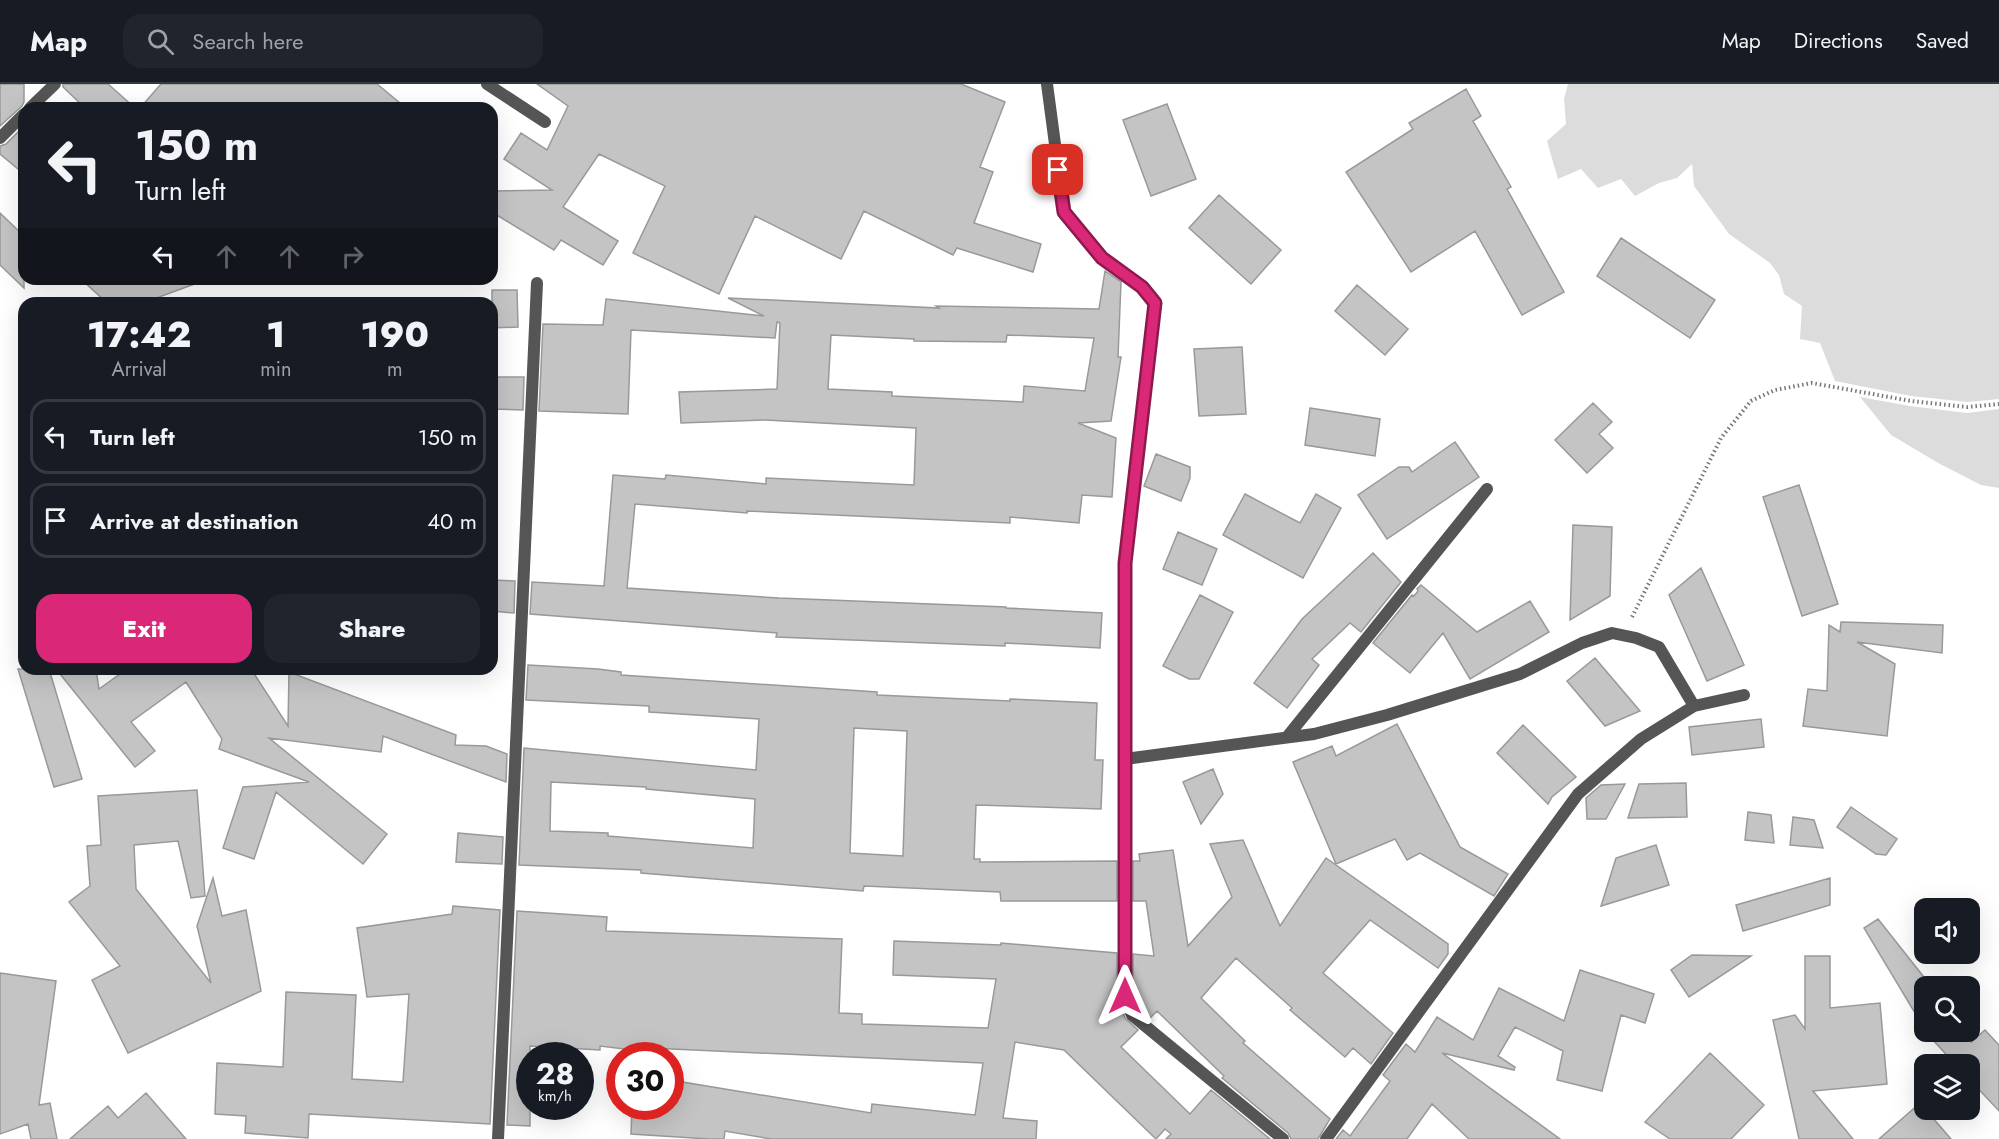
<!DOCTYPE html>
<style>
body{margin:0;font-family:Jost,sans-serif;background:#20242c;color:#f1f3f6;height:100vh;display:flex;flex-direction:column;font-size:22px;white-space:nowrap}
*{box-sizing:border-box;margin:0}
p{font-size:20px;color:#9ea1a6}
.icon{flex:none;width:33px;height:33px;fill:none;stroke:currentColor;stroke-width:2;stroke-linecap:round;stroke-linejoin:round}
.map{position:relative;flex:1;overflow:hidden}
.panel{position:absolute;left:18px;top:213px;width:480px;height:378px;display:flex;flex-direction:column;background:#171b24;border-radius:18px;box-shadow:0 6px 24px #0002}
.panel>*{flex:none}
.top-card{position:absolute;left:18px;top:18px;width:480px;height:183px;border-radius:18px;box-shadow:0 6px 24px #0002;background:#171b24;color:#f1f3f6;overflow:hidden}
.tools{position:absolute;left:1914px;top:814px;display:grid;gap:12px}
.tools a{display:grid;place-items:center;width:66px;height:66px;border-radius:12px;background:#171b24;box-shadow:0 6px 24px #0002;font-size:30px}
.speed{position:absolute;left:516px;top:958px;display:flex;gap:12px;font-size:30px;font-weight:700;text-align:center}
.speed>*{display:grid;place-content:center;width:78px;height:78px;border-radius:50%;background:#171b24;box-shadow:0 6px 24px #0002;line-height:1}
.speed small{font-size:15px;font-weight:400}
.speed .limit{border:9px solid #d22;background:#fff;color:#111}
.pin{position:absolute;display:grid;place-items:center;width:51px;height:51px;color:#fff;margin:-26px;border-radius:12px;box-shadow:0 3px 9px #0006}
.me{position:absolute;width:66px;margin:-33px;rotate:0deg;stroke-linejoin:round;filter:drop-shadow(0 0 4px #0008)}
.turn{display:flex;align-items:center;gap:21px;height:126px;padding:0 18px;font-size:27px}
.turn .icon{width:78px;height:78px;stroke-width:2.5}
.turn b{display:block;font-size:42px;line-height:51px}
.lanes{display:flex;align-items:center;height:57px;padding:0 18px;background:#0003;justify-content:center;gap:30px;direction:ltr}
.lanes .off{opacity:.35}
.eta{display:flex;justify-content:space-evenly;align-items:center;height:102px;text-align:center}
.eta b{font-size:36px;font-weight:800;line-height:42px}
.cta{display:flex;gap:12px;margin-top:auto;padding:12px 18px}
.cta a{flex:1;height:69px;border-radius:18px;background:#db2777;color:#fff;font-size:24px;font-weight:800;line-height:69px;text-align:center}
.cta a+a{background:#20242c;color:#f1f3f6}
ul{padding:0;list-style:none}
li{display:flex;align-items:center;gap:18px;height:75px;margin:0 12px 9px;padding:0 6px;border:3px solid #363941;border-radius:18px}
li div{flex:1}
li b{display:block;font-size:22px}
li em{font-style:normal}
header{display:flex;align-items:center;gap:36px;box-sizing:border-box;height:84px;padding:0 30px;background:#171b24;border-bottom:2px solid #363941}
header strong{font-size:28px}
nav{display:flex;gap:33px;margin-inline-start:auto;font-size:21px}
.search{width:420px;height:54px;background:#20242c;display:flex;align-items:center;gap:15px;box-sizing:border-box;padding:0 21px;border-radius:18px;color:#9ea1a6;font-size:22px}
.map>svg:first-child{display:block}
.green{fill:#dcdcdc}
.building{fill:#c4c4c4;stroke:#999;stroke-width:1.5;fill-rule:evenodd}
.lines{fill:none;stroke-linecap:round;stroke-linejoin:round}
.path{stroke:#777;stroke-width:4;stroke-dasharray:1.5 3;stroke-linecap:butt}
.street{stroke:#555;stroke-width:12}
.route-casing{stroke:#8e194d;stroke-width:15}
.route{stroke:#db2777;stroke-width:10}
</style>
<header>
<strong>Map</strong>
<div class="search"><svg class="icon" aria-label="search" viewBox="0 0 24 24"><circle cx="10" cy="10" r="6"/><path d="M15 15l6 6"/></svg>Search here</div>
<nav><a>Map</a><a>Directions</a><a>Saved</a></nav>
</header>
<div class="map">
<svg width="1999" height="1055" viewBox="0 0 1999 1055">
<rect width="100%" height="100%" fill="#fff"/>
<path class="green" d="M 1568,0 L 1999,0 L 1999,315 L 1968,318 L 1911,312 L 1835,297 L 1820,259 L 1800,255 L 1802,222 L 1784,210 L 1779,191 L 1770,179 L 1729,150 L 1694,102 L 1692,80 L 1677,94 L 1659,99 L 1635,112 L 1621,95 L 1598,104 L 1581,85 L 1558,95 L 1547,57 L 1566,40 L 1564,15 Z
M 1860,313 L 1910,322 L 1967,329 L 1999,325 L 1999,404 L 1981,401 L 1940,380 L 1891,351 Z"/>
<path class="building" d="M 0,0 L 24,0 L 24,18 L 22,22 L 0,42 Z
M 63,0 L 108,0 L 135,24 L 85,24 L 63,3 Z
M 161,0 L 377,0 L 406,24 L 140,24 Z
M 537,0 L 961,0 L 1005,18 L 980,83 L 993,88 L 974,139 L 1041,160 L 1033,188 L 957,164 L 953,171 L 864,127 L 841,175 L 755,132 L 719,210 L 633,169 L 665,102 L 599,70 L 563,123 L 618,157 L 603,181 L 561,156 L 554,166 L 492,128 L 492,107 L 552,106 L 504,75 L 521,49 L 547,66 L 568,22 Z
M 1466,5 L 1481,32 L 1473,37 L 1511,103 L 1507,105 L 1564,208 L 1522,231 L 1475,147 L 1411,188 L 1346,88 L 1413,45 L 1409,39 Z
M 1167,20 L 1196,95 L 1151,112 L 1123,36 Z
M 24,42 L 24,90 L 0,70 L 0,62 L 6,60 Z
M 1219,111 L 1281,166 L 1251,200 L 1189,144 Z
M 0,129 L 24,152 L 24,204 L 0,181 Z
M 1621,154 L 1715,216 L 1690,254 L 1597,192 Z
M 1105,187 L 1121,198 L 1118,273 L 1121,273 L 1111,337 L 1078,339 L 1116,354 L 1112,413 L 1082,411 L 1079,439 L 1010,433 L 1010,439 L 747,427 L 747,429 L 635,420 L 627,504 L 779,514 L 1006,523 L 1006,524 L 1102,529 L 1100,564 L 1005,559 L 1005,562 L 776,553 L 777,549 L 530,530 L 532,498 L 604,502 L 613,391 L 665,395 L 666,391 L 766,400 L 766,394 L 914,401 L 916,344 L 765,336 L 681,339 L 679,308 L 777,305 L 780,239 L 777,238 L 775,254 L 631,246 L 628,330 L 539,327 L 543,240 L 603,241 L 606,215 L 764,232 L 728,214 L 939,224 L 936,222 L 1099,225 ZM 831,251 L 914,255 L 914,257 L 1006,258 L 1007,251 L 1094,254 L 1085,307 L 1024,302 L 1023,318 L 892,312 L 892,308 L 828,305 Z
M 81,195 L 200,195 L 200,198 L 143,219 L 107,219 Z
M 1357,201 L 1408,245 L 1385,271 L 1335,227 Z
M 492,206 L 517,206 L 518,243 L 492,244 Z
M 1242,263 L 1246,330 L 1199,332 L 1194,265 Z
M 492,293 L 524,293 L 523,326 L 492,325 Z
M 1593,319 L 1612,338 L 1599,350 L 1613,364 L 1587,389 L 1555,356 Z
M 1310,324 L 1380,335 L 1375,372 L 1305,361 Z
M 1455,358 L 1479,393 L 1387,455 L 1358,411 L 1399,383 L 1409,383 L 1412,388 Z
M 1156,370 L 1190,383 L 1190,394 L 1181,417 L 1144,402 Z
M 1799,401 L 1838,520 L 1802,532 L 1763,413 Z
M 1245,410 L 1300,439 L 1316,410 L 1341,424 L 1303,494 L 1223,451 Z
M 1573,441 L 1612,443 L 1610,512 L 1570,536 Z
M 1178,448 L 1217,465 L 1202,501 L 1163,485 Z
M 1373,469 L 1401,498 L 1361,548 L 1350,539 L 1312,575 L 1319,581 L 1287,624 L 1254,599 L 1302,535 Z
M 1701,484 L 1744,581 L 1707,597 L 1669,511 Z
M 492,496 L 515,497 L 514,529 L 492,527 Z
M 1421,501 L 1477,548 L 1530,517 L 1549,548 L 1470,595 L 1443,549 L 1410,589 L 1373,559 L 1412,511 L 1414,512 L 1418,507 L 1417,505 Z
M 1200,511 L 1233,528 L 1199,595 L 1189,595 L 1163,582 Z
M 1841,538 L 1943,541 L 1942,569 L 1857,558 L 1895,580 L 1887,652 L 1803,642 L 1808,605 L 1827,607 L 1829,541 L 1840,548 Z
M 1595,574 L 1640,627 L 1605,642 L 1567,597 Z
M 528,581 L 598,585 L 621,588 L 621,591 L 877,608 L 877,611 L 1010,617 L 1010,615 L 1097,619 L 1095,676 L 1103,676 L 1101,725 L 976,721 L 974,775 L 980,775 L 980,778 L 1117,777 L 1117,817 L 1001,817 L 1000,808 L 864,802 L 863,807 L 641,789 L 641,786 L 519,781 L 524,664 L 756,686 L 759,635 L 649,628 L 649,622 L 526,616 ZM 854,644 L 907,647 L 903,772 L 850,769 ZM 551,698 L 646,703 L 646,705 L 755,715 L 753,764 L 608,752 L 608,749 L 550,747 Z
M 18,585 L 49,585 L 82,695 L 54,703 Z
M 56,585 L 96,585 L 99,605 L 127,585 L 251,585 L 288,642 L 289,588 L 456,651 L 455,661 L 486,662 L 507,670 L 506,698 L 383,652 L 381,668 L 269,654 L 387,750 L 363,780 L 276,708 L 254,775 L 223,764 L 243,703 L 309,698 L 219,665 L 222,655 L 186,598 L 131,638 L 155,667 L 135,683 Z
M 1761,635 L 1764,663 L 1692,671 L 1689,643 Z
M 1397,640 L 1460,763 L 1508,790 L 1494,812 L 1420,769 L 1407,776 L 1395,755 L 1336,780 L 1293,678 L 1332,662 L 1336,672 Z
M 1523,641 L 1576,693 L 1552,713 L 1548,720 L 1497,669 Z
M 1213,685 L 1223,710 L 1201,740 L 1183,698 Z
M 1686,699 L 1687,733 L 1628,734 L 1639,700 Z
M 1625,700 L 1606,735 L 1587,735 L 1586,714 L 1601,701 Z
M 197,706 L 205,812 L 191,814 L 178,757 L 134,761 L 136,805 L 211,899 L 197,842 L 213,794 L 222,832 L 246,826 L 261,907 L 128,969 L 92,896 L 120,882 L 69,818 L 90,802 L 87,762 L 101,761 L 98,712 Z
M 1851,723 L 1897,755 L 1886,771 L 1876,770 L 1837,743 Z
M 1748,728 L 1771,731 L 1774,759 L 1745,756 Z
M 1793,733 L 1814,736 L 1823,764 L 1790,761 Z
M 458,749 L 503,753 L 502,780 L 456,778 Z
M 1243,756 L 1280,842 L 1326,774 L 1448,860 L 1448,870 L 1438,884 L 1370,836 L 1323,889 L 1393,949 L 1371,980 L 1353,964 L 1345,973 L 1290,926 L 1292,924 L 1236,874 L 1201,914 L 1245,957 L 1243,959 L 1330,1035 L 1318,1055 L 1291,1055 L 1288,1049 L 1222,994 L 1224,992 L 1157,927 L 1149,935 L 1139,926 L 1133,911 L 1133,870 L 1154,872 L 1146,817 L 1133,817 L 1133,777 L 1140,777 L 1139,770 L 1173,766 L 1188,862 L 1232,813 L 1210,760 Z
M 1656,761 L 1669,801 L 1601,822 L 1616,774 Z
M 1830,794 L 1830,821 L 1743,847 L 1736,821 Z
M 453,822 L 500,826 L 490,1040 L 309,1030 L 308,1054 L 245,1049 L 246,1032 L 215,1030 L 217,979 L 283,983 L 286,908 L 356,911 L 352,995 L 403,998 L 409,910 L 367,913 L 357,844 L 452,830 Z
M 517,827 L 607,833 L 606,847 L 842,855 L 839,929 L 862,930 L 862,940 L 988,944 L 996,895 L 893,891 L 894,857 L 1001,861 L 1001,859 L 1117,869 L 1117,914 L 1125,934 L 1138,946 L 1121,963 L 1190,1030 L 1211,1006 L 1270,1055 L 1166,1055 L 1171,1050 L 1165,1045 L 1156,1055 L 1064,966 L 1015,958 L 1003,1034 L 1037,1037 L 1036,1055 L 771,1055 L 725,1047 L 724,1055 L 709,1055 L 631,1050 L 632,1023 L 670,1023 L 670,996 L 871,1029 L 872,1020 L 975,1031 L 983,979 L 650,964 L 649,968 L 600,962 L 600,966 L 530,962 L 530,1042 L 507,1041 Z
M 1878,835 L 1931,902 L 1935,900 L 1937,903 L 1924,903 L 1924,944 L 1864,844 Z
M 1692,871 L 1751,872 L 1689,913 L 1671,886 Z
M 1805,872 L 1830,872 L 1830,924 L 1880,919 L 1887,1000 L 1813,1007 L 1853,1055 L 1799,1055 L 1773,936 L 1795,931 L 1805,945 Z
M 1580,886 L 1654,910 L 1645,939 L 1621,931 L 1602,1007 L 1557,996 L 1563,967 L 1515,943 L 1498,972 L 1515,983 L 1514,986 L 1442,969 L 1560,1055 L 1469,1055 L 1432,1020 L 1407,1055 L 1336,1055 L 1343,1046 L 1350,1052 L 1390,997 L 1383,991 L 1406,960 L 1415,968 L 1437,933 L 1473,956 L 1499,904 L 1564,937 Z
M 0,889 L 56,897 L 39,1021 L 50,1019 L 57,1055 L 31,1055 L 28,1040 L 0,1050 Z
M 1985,946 L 1999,961 L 1999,1027 L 1970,996 L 1970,981 L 1956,981 L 1932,955 L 1927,948 L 1965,948 L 1971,958 Z
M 1710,969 L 1764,1021 L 1731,1055 L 1670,1055 L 1645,1038 Z
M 146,1009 L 186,1055 L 70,1055 L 108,1022 L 118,1034 Z
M 1920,1019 L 1951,1055 L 1879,1055 Z"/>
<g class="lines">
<path class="path" d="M 1632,533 L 1721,354 L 1751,317 L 1775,306 L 1812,299 L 1911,317 L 1967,323 L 1999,320"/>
<path class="street" d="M 487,0 L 545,38
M 1047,0 L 1064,128 L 1102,174 L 1142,203 L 1155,218 L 1125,479 L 1125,912 L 1132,931 L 1283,1055
M 30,24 L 55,0
M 0,54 L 24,30
M 1287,653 L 1487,405
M 1125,675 L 1314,650 L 1387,631 L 1520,590 L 1582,559 L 1612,549 L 1636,554 L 1659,563 L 1694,622
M 498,1055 L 537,199
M 1326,1055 L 1578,710 L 1641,655 L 1694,622 L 1744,611"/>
</g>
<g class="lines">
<defs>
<path id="route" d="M 1058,86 L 1064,128 L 1102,174 L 1142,203 L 1155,219 L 1125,479 L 1125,912"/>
</defs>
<use href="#route" class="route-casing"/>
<use href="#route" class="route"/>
</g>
</svg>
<div class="tools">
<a><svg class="icon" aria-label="sound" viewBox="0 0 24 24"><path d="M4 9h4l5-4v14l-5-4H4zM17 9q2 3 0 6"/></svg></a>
<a><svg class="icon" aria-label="search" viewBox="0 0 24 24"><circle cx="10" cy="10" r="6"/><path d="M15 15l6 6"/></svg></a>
<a><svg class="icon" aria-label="layers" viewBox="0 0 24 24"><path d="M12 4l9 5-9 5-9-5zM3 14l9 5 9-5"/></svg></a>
</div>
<div class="speed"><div>28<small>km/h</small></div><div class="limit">30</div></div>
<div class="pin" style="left:1058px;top:86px;background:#d93025"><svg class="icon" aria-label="arrive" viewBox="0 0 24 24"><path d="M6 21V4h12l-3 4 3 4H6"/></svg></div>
<svg class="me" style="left:1125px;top:912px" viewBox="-20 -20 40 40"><path d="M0-17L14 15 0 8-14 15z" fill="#db2777" stroke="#fff" stroke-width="4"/></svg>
<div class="top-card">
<div class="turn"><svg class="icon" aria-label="left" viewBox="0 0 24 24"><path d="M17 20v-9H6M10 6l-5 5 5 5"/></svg><div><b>150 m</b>Turn left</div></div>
<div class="lanes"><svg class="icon" aria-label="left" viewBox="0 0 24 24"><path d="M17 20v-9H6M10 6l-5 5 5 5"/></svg><svg class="icon off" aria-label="ahead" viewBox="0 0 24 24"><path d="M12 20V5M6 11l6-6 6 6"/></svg><svg class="icon off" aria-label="ahead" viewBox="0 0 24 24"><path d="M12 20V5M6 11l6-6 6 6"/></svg><svg class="icon off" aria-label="right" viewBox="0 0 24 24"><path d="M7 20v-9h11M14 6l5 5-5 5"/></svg></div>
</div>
<section class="panel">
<div class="eta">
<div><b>17:42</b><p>Arrival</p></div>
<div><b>1</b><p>min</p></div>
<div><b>190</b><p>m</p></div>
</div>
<ul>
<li><svg class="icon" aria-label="left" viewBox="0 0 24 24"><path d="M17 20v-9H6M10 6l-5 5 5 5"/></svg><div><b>Turn left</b></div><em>150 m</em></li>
<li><svg class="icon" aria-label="arrive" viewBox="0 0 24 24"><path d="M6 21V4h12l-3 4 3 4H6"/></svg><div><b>Arrive at destination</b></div><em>40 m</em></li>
</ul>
<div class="cta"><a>Exit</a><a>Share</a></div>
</section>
</div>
